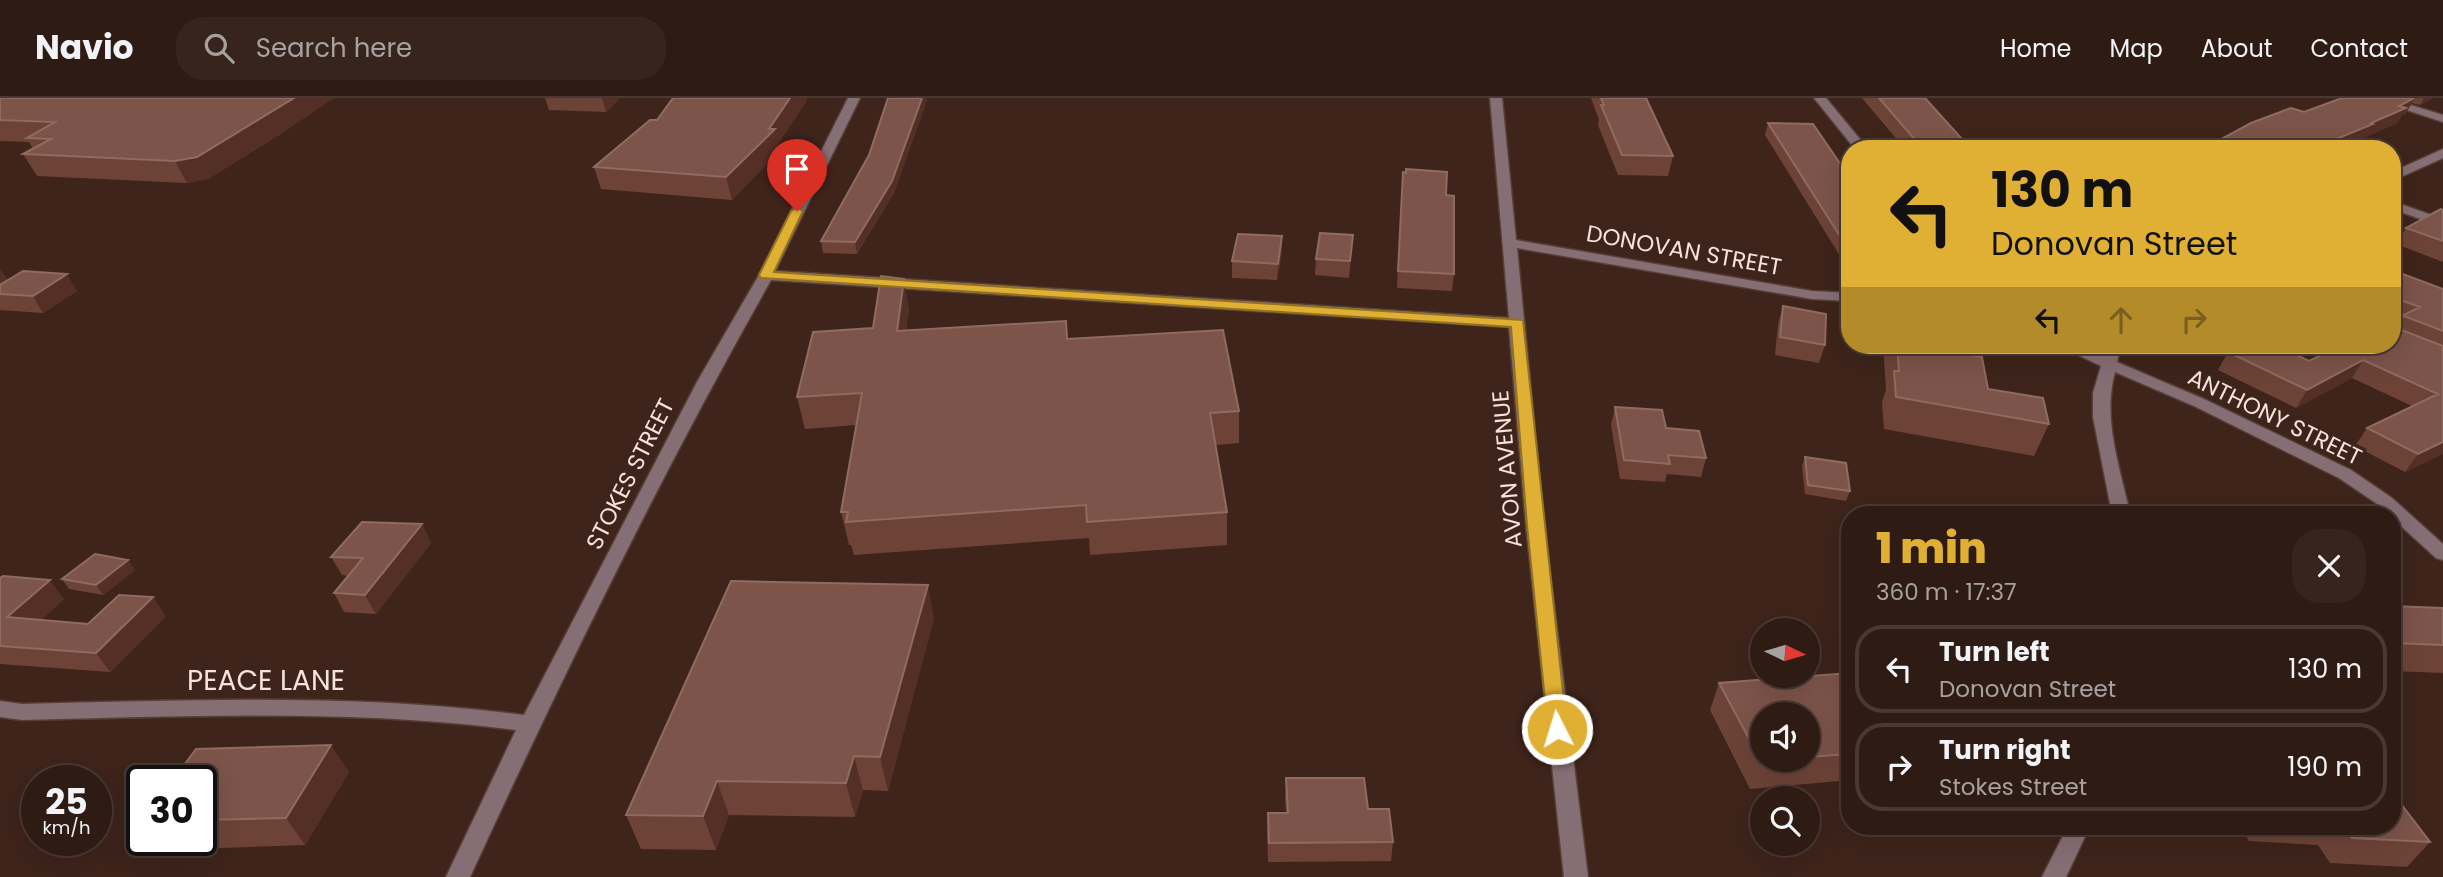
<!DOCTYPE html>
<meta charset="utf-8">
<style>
body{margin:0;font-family:Poppins,sans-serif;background:#36241d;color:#f1f3f6;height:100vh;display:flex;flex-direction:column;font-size:26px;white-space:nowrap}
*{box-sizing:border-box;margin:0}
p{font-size:23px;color:#a7a1a0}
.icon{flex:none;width:38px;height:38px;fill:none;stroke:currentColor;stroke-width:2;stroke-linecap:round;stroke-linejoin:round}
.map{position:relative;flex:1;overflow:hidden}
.details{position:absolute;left:1841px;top:408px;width:560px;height:329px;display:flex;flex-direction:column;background:#2e1b14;border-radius:28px;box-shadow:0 7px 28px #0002,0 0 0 2px #493934}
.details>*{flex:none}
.hud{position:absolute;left:1841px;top:42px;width:560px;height:214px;border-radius:28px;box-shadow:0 7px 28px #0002,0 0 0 2px #493934;background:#e0b034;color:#111;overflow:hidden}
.needle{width:46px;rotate:95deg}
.controls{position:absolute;left:1750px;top:520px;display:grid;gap:14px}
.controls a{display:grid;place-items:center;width:70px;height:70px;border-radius:50%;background:#2e1b14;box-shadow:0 7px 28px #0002,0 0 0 2px #493934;font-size:35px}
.speed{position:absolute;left:21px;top:667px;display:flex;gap:14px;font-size:35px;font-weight:700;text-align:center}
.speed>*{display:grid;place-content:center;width:91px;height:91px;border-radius:50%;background:#2e1b14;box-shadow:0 7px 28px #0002,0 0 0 2px #493934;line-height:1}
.speed small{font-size:18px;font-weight:400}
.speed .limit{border:4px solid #111;border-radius:10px;background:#fff;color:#111}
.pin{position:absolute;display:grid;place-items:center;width:60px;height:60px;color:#fff;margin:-72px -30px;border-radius:50% 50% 50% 0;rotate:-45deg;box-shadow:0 0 7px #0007}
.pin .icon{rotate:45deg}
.me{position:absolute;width:77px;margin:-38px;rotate:355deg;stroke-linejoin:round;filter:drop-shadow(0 0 5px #0008)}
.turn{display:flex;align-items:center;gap:24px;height:147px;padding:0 35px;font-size:32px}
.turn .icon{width:91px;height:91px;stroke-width:2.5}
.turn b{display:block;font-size:49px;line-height:60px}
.lanes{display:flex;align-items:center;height:66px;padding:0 35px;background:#0003;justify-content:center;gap:35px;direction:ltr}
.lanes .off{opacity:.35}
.round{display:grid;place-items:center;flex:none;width:74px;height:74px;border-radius:28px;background:#36241d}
.headline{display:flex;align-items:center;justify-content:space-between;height:119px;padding:0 35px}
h1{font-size:42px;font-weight:800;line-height:52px;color:#e0b034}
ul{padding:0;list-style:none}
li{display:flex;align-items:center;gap:21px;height:88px;margin:0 14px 10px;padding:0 21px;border:4px solid #493934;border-radius:28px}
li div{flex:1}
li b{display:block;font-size:26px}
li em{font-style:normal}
header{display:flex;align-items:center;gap:42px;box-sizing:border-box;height:98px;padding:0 35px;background:#2e1b14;border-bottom:2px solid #493934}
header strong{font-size:33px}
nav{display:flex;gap:38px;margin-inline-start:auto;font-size:24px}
.search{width:490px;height:63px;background:#36241d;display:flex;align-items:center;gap:18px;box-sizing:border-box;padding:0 24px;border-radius:28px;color:#a7a1a0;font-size:26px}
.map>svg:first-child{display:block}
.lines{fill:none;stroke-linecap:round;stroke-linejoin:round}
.minor-casing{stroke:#583f36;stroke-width:3}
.minor{fill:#866f74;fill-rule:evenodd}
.wall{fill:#6d4337;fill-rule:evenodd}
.shaded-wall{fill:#542f25}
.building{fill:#7c5449;stroke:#8f6b60;stroke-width:2}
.route{fill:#e0b034;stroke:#927222;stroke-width:2}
.labels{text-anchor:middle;stroke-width:7;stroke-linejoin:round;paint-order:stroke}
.street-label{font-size:23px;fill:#f6e4dd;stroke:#3e241b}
.near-street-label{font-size:28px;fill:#f6e4dd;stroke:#3e241b}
</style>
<header>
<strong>Navio</strong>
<div class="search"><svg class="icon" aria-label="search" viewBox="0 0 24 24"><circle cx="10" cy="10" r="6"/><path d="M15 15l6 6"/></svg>Search here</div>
<nav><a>Home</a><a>Map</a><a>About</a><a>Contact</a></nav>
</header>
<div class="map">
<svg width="2443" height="779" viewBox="0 0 2443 779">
<rect width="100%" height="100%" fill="#3e241b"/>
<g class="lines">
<defs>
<path id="minor" d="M 848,0 L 860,0 L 775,173 L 1509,220 L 1490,0 L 1502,0 L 1516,142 L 1812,193 L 1850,195 L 1850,203 L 1812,201 L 1517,150 L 1544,427 L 1588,779 L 1564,779 L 1526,427 L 1509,229 L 771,182 C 661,376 563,577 470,779 L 446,779 L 516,632 C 352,611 187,618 22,622 L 0,619 L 0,603 L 22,606 C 190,602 357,595 524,617 L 697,284 L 759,177 Z
M 1814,0 L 1826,0 L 1868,51 L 1855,51 Z
M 2370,0 L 2388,0 L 2443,17 L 2443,24 Z
M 2443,51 L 2443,60 L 2392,83 L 2392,74 Z
M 2392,103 L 2443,121 L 2443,129 L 2392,111 Z
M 2057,247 L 2077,247 L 2103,258 L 2107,247 L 2121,247 L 2117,264 L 2206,302 L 2351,372 L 2392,400 L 2443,446 L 2443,462 L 2436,460 L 2392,420 L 2392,416 L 2339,380 L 2194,308 L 2115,274 C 2102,321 2120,369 2130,416 L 2112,416 L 2093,319 L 2093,295 L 2101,268 Z
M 2068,728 L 2090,728 L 2066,779 L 2042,779 Z"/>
</defs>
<use href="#minor" class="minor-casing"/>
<use href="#minor" class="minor"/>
</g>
<path class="wall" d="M 0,0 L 287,32 L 208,81 L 187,85 L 37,78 L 23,56 L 33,51 L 29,44 L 0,43 Z
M 545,0 L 620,0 L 606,14 L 549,12 Z
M 673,0 L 807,0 L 807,2 L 778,46 L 779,53 L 732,102 L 601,91 L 594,69 L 657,22 Z
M 888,0 L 927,0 L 927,2 L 894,95 L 857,156 L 823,155 L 821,143 L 869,57 Z
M 1591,0 L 1646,0 L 1673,58 L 1668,78 L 1618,77 L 1598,27 L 1599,22 Z
M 1862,0 L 1925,0 L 1971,51 L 1905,51 Z
M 2342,0 L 2433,0 L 2420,7 L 2412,5 L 2406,15 L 2402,17 L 2397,25 L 2366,39 L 2364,41 L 2341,51 L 2208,51 L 2210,47 Z
M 1768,25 L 1850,80 L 1850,174 L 1765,37 Z
M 1403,74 L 1446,97 L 1454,176 L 1452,193 L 1397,190 Z
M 2443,112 L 2443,164 L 2396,146 L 2406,130 Z
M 1353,137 L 1349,180 L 1315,177 L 1316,161 Z
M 1282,155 L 1277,182 L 1232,180 L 1232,163 Z
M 2392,172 L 2443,191 L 2443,356 L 2405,374 L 2355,348 L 2367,330 L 2412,308 L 2352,280 L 2296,310 L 2218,272 L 2228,254 L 2309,263 L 2395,221 L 2392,220 Z
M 0,187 L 77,193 L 43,215 L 0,212 Z
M 1783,208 L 1825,247 L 1819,265 L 1775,257 L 1778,226 Z
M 909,211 L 906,232 L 1066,223 L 1068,241 L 1239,313 L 1239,345 L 1215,347 L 1227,414 L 1227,447 L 1090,457 L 1089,440 L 854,457 L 851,447 L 849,447 L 841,414 L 856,327 L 805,331 L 797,299 L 873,230 Z
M 1883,247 L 1946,247 L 1947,253 L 1988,291 L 2049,326 L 2034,358 L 1884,331 L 1882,304 L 1886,292 Z
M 1615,309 L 1666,330 L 1706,360 L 1701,379 L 1667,376 L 1665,384 L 1620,381 L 1611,327 Z
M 1805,359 L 1850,393 L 1846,403 L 1805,396 L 1802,368 Z
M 422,426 L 431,445 L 376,516 L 344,514 L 334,495 L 348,478 L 342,477 L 331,459 Z
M 128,462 L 135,472 L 103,497 L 69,491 L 62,481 Z
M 0,480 L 64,501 L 41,522 L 88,526 L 166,518 L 110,574 L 0,566 Z
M 2392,508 L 2443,510 L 2443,575 L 2392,573 Z
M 934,520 L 888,693 L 863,692 L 855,719 L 729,717 L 716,752 L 641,751 L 626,717 Z
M 1850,575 L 1850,682 L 1750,691 L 1710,612 L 1719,585 ZM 1808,616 L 1808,662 L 1762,662 Z
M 349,674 L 305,747 L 166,752 L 158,742 L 201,742 L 201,682 Z
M 1286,680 L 1368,711 L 1393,744 L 1391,763 L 1268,764 L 1267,734 L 1268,715 L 1286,715 L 1285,700 Z
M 2240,728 L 2392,728 L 2430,744 L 2407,769 L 2330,765 L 2318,747 L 2249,743 Z"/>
<path class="shaded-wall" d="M 294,0 L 334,0 L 287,32 L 208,81 L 187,85 L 175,63 Z
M 602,0 L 620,0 L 606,14 Z
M 790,0 L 807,0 L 807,2 L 778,46 L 779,53 L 732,102 L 726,79 Z
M 922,0 L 927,0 L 927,2 L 894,95 L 857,156 L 855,144 Z
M 2415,0 L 2406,15 L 2402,17 L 2397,25 L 2366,39 L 2364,41 L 2341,51 L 2312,51 L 2371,25 Z
M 2424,0 L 2433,0 L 2420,7 Z
M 1282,138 L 1282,155 L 1277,182 L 1278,166 Z
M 0,170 L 8,182 L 0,187 Z
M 67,176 L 77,193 L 43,215 L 33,198 Z
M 904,181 L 909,211 L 902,264 L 897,233 Z
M 2233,247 L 2239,247 L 2230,252 Z
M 2363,262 L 2352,280 L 2296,310 L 2307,292 Z
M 2443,344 L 2443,356 L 2405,374 L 2418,356 Z
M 422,426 L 431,445 L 376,516 L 365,497 Z
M 128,462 L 135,472 L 103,497 L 96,487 Z
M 50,482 L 64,501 L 23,538 L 7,519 Z
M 928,487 L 934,520 L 888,693 L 880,659 Z
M 153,499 L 166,518 L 110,574 L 96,555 Z
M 331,647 L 349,674 L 305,747 L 286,720 Z
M 854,658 L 863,692 L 855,719 L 846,685 Z
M 717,683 L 729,717 L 716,752 L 703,718 Z"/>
<path class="building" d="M 0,0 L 294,0 L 197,59 L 175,63 L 23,56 L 51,41 L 27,40 L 55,24 L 0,22 Z
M 673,0 L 790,0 L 769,31 L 775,31 L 726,79 L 594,69 L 650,22 L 657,22 Z
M 888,0 L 922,0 L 892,83 L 855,144 L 821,143 L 869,57 Z
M 1601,0 L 1646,0 L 1673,58 L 1622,57 L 1601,7 L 1604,7 Z
M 1879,0 L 1925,0 L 1971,51 L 1923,51 Z
M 2342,0 L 2414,0 L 2399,8 L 2406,10 L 2371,25 L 2373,26 L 2312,51 L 2220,51 L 2210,47 L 2251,25 L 2291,10 L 2304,14 Z
M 1768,25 L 1813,26 L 1850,80 L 1850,154 Z
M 1406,71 L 1447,74 L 1446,97 L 1454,98 L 1454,176 L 1398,173 L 1403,74 L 1406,75 Z
M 2441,111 L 2443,112 L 2443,143 L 2406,130 Z
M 1320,135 L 1353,137 L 1350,163 L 1316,161 Z
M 1238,136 L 1282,138 L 1278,166 L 1232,163 Z
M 2392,172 L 2443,191 L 2443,233 L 2404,218 L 2401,220 L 2399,231 L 2443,248 L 2443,344 L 2418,356 L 2367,330 L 2438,296 L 2363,262 L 2307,292 L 2228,254 L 2243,247 L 2275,247 L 2309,263 L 2342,247 L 2392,247 L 2392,223 L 2420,209 L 2392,199 Z
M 23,173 L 67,176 L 33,198 L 0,196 L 0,187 Z
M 881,178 L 904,181 L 897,233 L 1066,223 L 1067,241 L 1223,232 L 1239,313 L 1210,315 L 1227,414 L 1087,424 L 1086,407 L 846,424 L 848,414 L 841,414 L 862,295 L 797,299 L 813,234 L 873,230 Z
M 1783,208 L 1826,216 L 1825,247 L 1780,239 Z
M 1897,247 L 1946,247 L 1947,253 L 1982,259 L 1988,291 L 2043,300 L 2049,326 L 1896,299 L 1894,273 L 1899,273 Z
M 1615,309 L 1662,312 L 1666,330 L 1699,333 L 1706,360 L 1668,357 L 1670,366 L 1624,362 Z
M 1805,359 L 1846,365 L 1850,393 L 1808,387 Z
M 362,424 L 422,426 L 365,497 L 334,495 L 363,460 L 331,459 Z
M 95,456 L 128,462 L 96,487 L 62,481 Z
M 3,478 L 50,482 L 7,519 L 88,526 L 119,497 L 153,499 L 96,555 L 0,548 L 0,480 Z
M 731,483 L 928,487 L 880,659 L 854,658 L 846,685 L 717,683 L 703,718 L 626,717 Z
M 2392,508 L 2443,510 L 2443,547 L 2392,545 Z
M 1850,575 L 1850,656 L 1808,659 L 1808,616 L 1762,616 L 1762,662 L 1782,662 L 1761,663 L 1719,585 Z
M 331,647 L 286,720 L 201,722 L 201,682 L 173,682 L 196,651 Z
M 1286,680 L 1364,680 L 1368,711 L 1389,711 L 1393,744 L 1269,745 L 1268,715 L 1288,715 Z
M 2392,694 L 2430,744 L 2352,740 L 2344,728 L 2392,728 Z"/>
<path class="route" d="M 797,109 L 803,113 L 774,174 L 1523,222 L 1567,631 L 1564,636 L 1557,638 L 1550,636 L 1548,631 L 1527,427 L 1511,229 L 761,180 L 759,177 L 791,113 Z"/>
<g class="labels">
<g class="street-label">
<text transform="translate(1684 152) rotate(10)" y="8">DONOVAN STREET</text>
<text transform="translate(2275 319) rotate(26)" y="8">ANTHONY STREET</text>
<text transform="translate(1507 371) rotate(-95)" y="8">AVON AVENUE</text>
<text transform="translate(630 376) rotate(-63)" y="8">STOKES STREET</text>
</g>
<g class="near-street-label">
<text x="266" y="592">PEACE LANE</text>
</g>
</g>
</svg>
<div class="controls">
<a><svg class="needle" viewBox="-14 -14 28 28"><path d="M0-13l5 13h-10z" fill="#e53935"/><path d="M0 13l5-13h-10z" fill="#a7a1a0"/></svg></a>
<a><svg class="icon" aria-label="sound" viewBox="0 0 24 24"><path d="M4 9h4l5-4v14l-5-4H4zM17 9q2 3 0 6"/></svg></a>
<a><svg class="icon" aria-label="search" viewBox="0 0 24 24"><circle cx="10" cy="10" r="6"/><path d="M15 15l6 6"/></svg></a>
</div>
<div class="speed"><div>25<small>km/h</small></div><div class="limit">30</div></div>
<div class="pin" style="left:797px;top:113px;background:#d93025"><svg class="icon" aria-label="arrive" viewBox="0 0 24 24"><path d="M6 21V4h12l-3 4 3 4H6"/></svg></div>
<svg class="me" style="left:1557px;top:631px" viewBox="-20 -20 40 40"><circle r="17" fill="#e0b034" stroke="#fff" stroke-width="3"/><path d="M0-11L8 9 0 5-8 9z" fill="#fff"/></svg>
<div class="hud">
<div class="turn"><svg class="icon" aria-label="left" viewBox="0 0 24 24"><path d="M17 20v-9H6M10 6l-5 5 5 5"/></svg><div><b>130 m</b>Donovan Street</div></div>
<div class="lanes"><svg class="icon" aria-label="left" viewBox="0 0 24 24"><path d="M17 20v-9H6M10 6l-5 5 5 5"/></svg><svg class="icon off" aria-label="ahead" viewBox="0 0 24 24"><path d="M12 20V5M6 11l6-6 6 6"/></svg><svg class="icon off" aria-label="right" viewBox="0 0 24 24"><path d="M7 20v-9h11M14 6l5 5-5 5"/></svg></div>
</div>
<section class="details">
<div class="headline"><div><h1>1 min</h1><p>360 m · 17:37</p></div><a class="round"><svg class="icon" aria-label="close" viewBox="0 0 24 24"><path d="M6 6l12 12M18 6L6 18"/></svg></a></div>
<ul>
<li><svg class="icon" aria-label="left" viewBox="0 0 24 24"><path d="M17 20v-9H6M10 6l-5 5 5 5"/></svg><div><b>Turn left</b><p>Donovan Street</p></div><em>130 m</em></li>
<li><svg class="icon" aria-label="right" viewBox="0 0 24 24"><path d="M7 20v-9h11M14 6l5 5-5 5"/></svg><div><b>Turn right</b><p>Stokes Street</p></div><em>190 m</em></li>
</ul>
</section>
</div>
